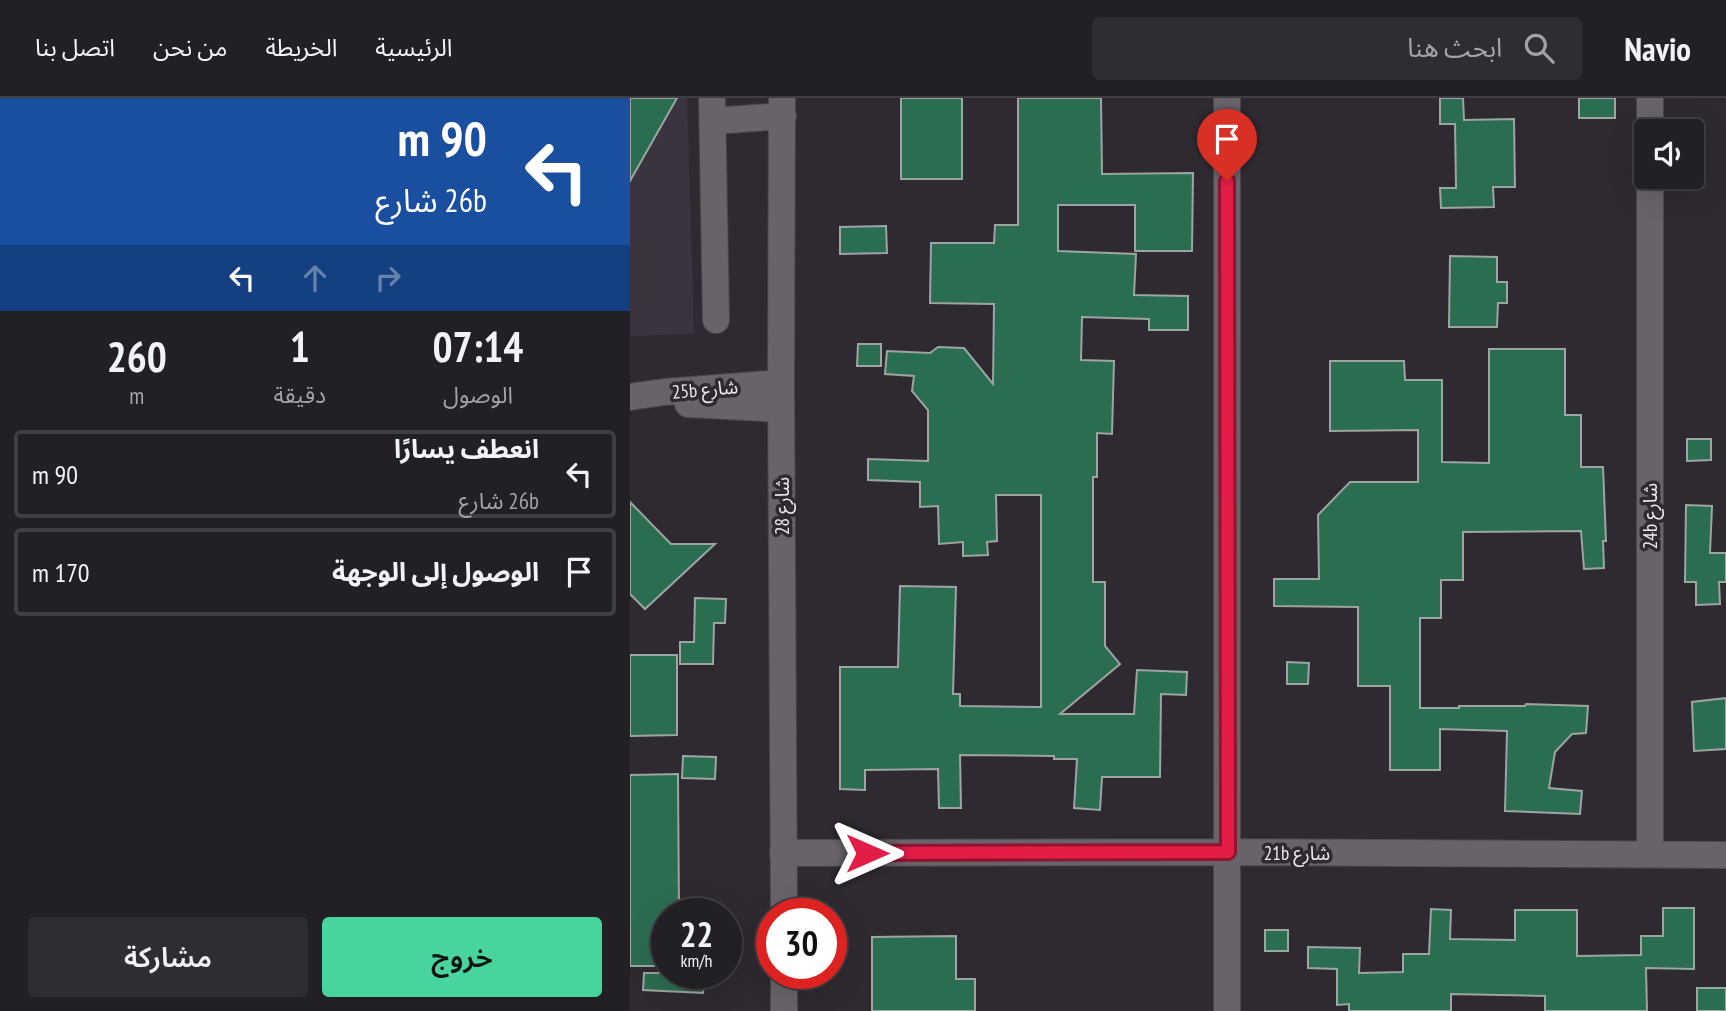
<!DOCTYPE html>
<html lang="ar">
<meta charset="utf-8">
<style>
body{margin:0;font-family:"PT Sans Narrow","Noto Sans Arabic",sans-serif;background:#2f2d32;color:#f1f3f6;direction:rtl;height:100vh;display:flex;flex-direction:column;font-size:26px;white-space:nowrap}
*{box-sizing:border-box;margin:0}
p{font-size:23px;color:#a3a3a7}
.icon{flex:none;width:38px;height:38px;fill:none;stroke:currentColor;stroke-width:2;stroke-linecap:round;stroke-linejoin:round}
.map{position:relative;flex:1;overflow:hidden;direction:ltr}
.sheet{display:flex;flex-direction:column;background:#232025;width:630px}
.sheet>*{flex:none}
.hud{background:#1a4fa0;color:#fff;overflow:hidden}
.buttons{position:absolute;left:1004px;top:21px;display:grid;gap:14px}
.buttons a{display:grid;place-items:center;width:70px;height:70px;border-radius:7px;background:#232025;box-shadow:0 7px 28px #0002,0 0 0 2px #403e42;font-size:35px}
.speed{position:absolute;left:21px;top:800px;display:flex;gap:14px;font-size:35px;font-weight:700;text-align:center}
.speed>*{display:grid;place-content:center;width:91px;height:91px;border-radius:50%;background:#232025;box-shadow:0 7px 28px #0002,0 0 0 2px #403e42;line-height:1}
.speed small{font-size:18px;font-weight:400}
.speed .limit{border:10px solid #d22;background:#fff;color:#111}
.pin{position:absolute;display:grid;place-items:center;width:60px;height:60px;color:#fff;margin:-72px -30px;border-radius:50% 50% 50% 0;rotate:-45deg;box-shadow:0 0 7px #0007}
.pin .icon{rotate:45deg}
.me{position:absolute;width:77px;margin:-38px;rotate:90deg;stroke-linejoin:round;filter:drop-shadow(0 0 5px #0008)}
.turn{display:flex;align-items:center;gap:24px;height:147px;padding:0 28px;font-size:32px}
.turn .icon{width:91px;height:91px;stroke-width:2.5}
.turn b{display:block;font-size:49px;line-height:60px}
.lanes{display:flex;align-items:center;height:66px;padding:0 28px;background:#0003;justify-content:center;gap:35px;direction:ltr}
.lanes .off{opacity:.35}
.eta{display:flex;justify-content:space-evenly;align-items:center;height:119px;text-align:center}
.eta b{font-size:42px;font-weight:600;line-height:49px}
.button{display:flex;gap:14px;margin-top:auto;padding:14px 28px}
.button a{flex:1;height:80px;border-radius:7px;background:#48d49d;color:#111;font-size:28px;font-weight:600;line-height:80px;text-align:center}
.button a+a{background:#2f2d32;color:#f1f3f6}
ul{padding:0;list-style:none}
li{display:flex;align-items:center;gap:21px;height:88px;margin:0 14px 10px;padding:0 14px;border:4px solid #403e42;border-radius:7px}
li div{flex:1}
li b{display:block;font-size:26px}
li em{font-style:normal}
header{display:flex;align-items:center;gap:42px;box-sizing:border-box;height:98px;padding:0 35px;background:#232025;border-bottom:2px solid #403e42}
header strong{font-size:33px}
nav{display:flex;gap:38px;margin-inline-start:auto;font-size:24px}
.search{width:490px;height:63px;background:#2f2d32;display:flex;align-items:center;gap:18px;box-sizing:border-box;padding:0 24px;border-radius:7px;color:#a3a3a7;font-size:26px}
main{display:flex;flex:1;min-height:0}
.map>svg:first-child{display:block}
.built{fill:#3b333f}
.building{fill:#2b6d51;stroke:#9ca5a0;stroke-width:2}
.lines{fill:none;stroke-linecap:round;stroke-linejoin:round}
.minor-casing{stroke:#4a474c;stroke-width:28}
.minor{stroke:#68636b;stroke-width:26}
.route-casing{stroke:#92132f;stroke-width:18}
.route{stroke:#e11d48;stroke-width:12}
.labels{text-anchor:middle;stroke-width:7;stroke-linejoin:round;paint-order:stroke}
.street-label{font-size:19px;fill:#edeaee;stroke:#2f2a31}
</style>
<header>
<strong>Navio</strong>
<div class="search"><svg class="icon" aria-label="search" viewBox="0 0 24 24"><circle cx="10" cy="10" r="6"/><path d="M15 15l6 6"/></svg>ابحث هنا</div>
<nav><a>الرئيسية</a><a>الخريطة</a><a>من نحن</a><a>اتصل بنا</a></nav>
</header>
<main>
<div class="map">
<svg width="1096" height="913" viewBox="0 0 1096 913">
<rect width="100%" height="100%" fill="#2f2a31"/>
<path class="built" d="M 0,0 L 57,0 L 64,236 L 0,238 Z"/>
<path class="building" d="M 0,0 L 47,0 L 0,83 Z
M 271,0 L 332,0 L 332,81 L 271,81 Z
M 388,0 L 471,0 L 472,76 L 563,75 L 562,153 L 505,153 L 505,107 L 428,107 L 428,153 L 506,156 L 504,197 L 558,198 L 558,232 L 519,232 L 519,221 L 452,219 L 451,262 L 484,263 L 482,336 L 467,335 L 467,379 L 463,379 L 463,484 L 475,484 L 475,548 L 490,566 L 430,616 L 504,616 L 507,572 L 557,574 L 556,597 L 531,596 L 530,679 L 472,679 L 470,712 L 444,710 L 447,661 L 424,661 L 424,658 L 330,657 L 331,710 L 309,710 L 308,671 L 235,672 L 235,692 L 210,691 L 210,569 L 268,569 L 270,488 L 326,489 L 323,596 L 330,596 L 330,608 L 411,609 L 411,397 L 366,397 L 367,443 L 357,444 L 358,457 L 333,458 L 333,444 L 309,446 L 308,408 L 290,409 L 290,384 L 238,382 L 238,361 L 298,363 L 298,312 L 282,293 L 284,278 L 255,276 L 257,253 L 300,255 L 308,249 L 334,250 L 363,286 L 364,206 L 300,205 L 301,145 L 364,145 L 365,127 L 388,127 Z
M 810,0 L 833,0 L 834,22 L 884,21 L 885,89 L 863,89 L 864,109 L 811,110 L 810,90 L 826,90 L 825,26 L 810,26 Z
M 949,0 L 985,0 L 985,20 L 949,20 Z
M 256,128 L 257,155 L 210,156 L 210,129 Z
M 820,158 L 867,159 L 867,184 L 877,184 L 877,205 L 868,205 L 867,229 L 819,229 Z
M 228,246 L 251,246 L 251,268 L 227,268 Z
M 859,251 L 935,251 L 935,317 L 951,317 L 951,369 L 973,369 L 976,443 L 973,443 L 974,470 L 954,471 L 951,433 L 833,434 L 833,482 L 811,482 L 811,520 L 790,520 L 790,610 L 829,610 L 829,608 L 895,608 L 896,606 L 958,608 L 956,635 L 942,636 L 925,654 L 919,690 L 952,693 L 950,716 L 875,713 L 877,633 L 810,631 L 810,672 L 760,672 L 760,588 L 728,588 L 728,509 L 644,508 L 644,481 L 689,481 L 688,417 L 720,384 L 788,384 L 788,332 L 700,333 L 700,263 L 774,263 L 775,282 L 812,282 L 812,364 L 859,365 Z
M 1057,341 L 1081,341 L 1081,362 L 1057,363 Z
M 0,404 L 41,446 L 85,446 L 15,511 L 0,496 Z
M 1056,407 L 1082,408 L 1080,455 L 1096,455 L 1096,484 L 1089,484 L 1090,506 L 1066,507 L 1066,484 L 1055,484 Z
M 65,500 L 96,501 L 95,525 L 84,525 L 83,566 L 50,566 L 50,544 L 64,544 Z
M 0,557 L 47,557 L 47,637 L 0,638 Z
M 657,564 L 679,565 L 678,586 L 657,586 Z
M 1096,600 L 1096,651 L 1064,653 L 1062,604 Z
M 53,658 L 86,659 L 85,681 L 52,680 Z
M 48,676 L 49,816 L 37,816 L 37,868 L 0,868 L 0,677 Z
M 1033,810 L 1064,810 L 1064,871 L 1016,870 L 1017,913 L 915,913 L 915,898 L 821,896 L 821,913 L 719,913 L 719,906 L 707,907 L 707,871 L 678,870 L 678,849 L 730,850 L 729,875 L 773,874 L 773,856 L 799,856 L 801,811 L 821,812 L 820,841 L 885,842 L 885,812 L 947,812 L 947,858 L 1011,857 L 1011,838 L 1033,838 Z
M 635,832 L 658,832 L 658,853 L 635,853 Z
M 326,838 L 326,881 L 345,881 L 345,913 L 242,913 L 242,839 Z
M 14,875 L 74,875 L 73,895 L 13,892 Z
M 1067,890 L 1096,890 L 1096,913 L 1067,913 Z"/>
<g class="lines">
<defs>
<path id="minor" d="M 82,0 L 86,222
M 152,0 L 151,285 L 154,816
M 597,0 L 597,913
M 83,23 L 153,18
M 1020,33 L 1020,0
M 0,299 L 34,294 L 151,285
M 58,306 L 151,311
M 153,755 L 598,754 L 1096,757
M 1020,757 L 1020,79
M 154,875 L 154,913"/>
</defs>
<use href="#minor" class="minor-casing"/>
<use href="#minor" class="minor"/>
</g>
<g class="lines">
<defs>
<path id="route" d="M 237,755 L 598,754 L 597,83"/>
</defs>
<use href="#route" class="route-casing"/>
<use href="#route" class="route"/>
</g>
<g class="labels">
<g class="street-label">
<text transform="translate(75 291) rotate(-5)" y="7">25b شارع</text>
<text transform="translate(152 408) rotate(-90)" y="7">شارع 28</text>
<text transform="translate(1020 418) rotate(-90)" y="7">24b شارع</text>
<text x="667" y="762">21b شارع</text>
</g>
</g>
</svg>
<div class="buttons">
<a><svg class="icon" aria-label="sound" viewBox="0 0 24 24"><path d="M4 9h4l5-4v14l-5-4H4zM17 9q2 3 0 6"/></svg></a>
</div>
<div class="speed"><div>22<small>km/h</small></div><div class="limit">30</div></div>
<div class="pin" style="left:597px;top:83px;background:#d93025"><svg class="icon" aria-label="arrive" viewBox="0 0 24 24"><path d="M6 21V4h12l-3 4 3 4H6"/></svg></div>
<svg class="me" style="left:237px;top:755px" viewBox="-20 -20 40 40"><path d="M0-17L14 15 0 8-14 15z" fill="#e11d48" stroke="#fff" stroke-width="4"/></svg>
</div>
<section class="sheet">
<div class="hud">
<div class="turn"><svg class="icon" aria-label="left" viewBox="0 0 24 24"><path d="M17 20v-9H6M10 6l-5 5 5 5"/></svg><div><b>90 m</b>26b شارع</div></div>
<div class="lanes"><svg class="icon" aria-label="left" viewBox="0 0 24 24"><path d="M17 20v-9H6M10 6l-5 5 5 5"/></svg><svg class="icon off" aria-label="ahead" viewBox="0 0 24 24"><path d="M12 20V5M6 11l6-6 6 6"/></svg><svg class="icon off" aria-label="right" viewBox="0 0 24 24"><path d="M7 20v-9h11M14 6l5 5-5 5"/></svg></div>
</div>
<div class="eta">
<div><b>07:14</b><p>الوصول</p></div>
<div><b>1</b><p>دقيقة</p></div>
<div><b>260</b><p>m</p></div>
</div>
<ul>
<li><svg class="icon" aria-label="left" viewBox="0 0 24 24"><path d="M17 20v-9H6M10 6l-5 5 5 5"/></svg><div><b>انعطف يسارًا</b><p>26b شارع</p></div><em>90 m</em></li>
<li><svg class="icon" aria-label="arrive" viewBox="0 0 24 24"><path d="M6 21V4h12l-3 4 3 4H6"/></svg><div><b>الوصول إلى الوجهة</b></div><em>170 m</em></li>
</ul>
<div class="button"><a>خروج</a><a>مشاركة</a></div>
</section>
</main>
